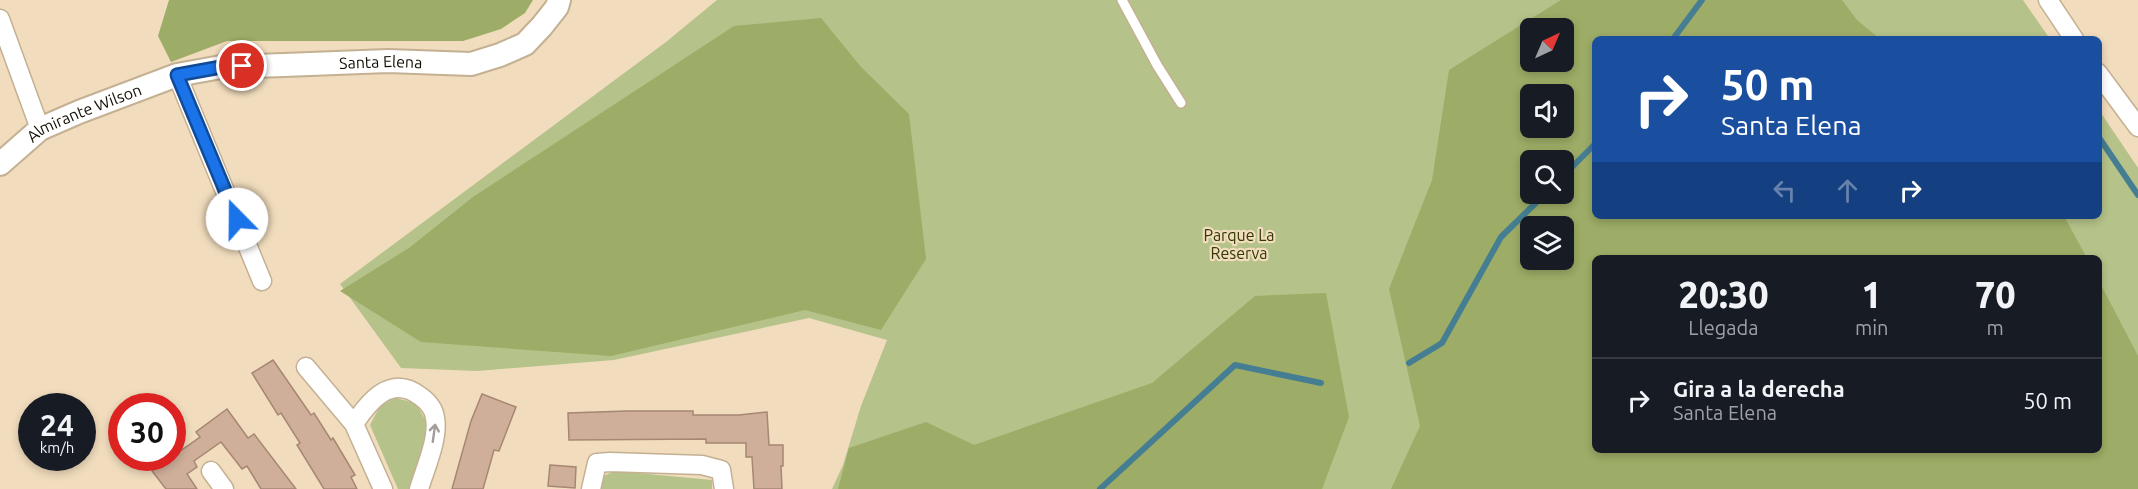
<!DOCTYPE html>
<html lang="es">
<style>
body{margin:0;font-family:Ubuntu,sans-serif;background:#242831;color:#f1f3f6;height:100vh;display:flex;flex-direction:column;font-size:22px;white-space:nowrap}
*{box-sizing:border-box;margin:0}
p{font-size:20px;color:#9ea1a6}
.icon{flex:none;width:33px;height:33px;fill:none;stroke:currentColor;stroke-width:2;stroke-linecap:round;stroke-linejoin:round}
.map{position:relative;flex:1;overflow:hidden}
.details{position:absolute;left:1592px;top:255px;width:510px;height:198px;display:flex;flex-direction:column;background:#171b24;border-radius:9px;box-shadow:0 3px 9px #0003}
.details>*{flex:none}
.hud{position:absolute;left:1592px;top:36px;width:510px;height:183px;border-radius:9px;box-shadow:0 3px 9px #0003;background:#1a4fa0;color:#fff;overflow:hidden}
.needle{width:39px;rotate:44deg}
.tools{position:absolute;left:1520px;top:18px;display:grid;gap:12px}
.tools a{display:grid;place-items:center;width:54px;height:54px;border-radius:9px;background:#171b24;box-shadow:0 3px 9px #0003;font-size:30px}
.speed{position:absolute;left:18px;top:393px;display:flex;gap:12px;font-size:30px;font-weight:700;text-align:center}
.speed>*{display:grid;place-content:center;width:78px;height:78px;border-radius:50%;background:#171b24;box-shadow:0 3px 9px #0003;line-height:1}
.speed small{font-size:15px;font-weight:400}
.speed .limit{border:9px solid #d22;background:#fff;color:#111}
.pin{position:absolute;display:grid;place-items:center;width:51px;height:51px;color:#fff;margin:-26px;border:3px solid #fff;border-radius:50%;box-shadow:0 2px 6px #0007}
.me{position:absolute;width:66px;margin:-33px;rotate:338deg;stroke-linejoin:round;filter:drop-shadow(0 0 4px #0008)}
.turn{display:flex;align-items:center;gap:21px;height:126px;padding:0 30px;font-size:27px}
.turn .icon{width:78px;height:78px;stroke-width:2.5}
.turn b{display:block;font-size:42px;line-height:51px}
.lanes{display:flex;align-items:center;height:57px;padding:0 30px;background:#0003;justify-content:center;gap:30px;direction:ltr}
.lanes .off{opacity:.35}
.eta{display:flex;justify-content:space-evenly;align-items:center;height:102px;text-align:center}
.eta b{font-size:36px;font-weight:800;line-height:42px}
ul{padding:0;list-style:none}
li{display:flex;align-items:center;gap:18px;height:84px;padding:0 30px;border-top:2px solid #363941}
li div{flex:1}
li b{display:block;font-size:22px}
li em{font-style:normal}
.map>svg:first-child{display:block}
.green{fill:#b5c289;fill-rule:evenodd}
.forest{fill:#9dac66;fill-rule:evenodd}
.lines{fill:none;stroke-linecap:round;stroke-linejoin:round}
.stream{stroke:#457e92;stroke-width:6}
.building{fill:#cfaf9a;stroke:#a58773;stroke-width:1.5}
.service-casing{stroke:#c4b092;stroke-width:12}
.minor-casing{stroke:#c4b092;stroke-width:21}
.tertiary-casing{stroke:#c4b092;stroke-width:26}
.service{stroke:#fff;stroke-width:9}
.minor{stroke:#fff;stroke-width:18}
.tertiary{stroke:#fff;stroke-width:22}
.oneway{stroke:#a19e9a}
.route-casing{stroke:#114b97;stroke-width:15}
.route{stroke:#1a73e8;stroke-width:10}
.labels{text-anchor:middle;stroke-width:4.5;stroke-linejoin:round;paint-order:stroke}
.street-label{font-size:16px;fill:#140d03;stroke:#f1dcbd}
.park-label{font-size:16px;fill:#313a02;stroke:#f1dcbd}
</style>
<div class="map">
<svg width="2138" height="489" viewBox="0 0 2138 489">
<rect width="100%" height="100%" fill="#f1dcbd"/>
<path class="green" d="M 717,0 L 2023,0 L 2050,39 L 1594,39 L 1594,216 L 2098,216 L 2099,110 L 2138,168 L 2138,489 L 832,489 L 843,465 L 861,406 L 887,340 L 809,318 L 614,360 L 477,371 L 401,368 L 340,284 L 666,42 ZM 1530,28 L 1563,28 L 1563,62 L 1530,62 ZM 1530,94 L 1563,94 L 1563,128 L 1530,128 ZM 1530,160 L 1563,160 L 1563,194 L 1530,194 ZM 1530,226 L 1563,226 L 1563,260 L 1530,260 ZM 1594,258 L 2098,258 L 2098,450 L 1594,450 Z
M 395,398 L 416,403 L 428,425 L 411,489 L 398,489 L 370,425 L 380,406 Z
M 615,471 L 712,480 L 712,489 L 598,489 L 599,478 Z"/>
<path class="forest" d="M 169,0 L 533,0 L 525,13 L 501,29 L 463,41 L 227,41 L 171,62 L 158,36 Z
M 1561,0 L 1842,0 L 1857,20 L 1880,39 L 1594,39 L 1594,216 L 2064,216 L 2087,258 L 1594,258 L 1594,450 L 2098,450 L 2099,281 L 2138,356 L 2138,489 L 1391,489 L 1420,426 L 1389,289 L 1432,180 L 1449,70 ZM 1530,28 L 1563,28 L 1563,62 L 1530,62 ZM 1530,94 L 1563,94 L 1563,128 L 1530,128 ZM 1530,160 L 1563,160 L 1563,194 L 1530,194 ZM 1530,226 L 1563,226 L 1563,260 L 1530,260 Z
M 821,18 L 861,67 L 909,114 L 926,259 L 881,330 L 805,310 L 611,356 L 421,342 L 340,291 L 409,248 L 473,197 L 734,26 Z
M 1326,293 L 1349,417 L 1322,489 L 838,489 L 849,448 L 926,422 L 974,445 L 1152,383 L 1255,296 Z"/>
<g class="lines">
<path class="stream" d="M 1673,39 L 1702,0
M 2098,136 L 2138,195
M 1563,176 L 1594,145
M 1409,363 L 1442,343 L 1501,237 L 1545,194
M 1100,489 L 1235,365 L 1321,383"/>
</g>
<path class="building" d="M 273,360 L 311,415 L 314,413 L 331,440 L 333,438 L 355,475 L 351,477 L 357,489 L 324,489 L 297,445 L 300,443 L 281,413 L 278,415 L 252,373 Z
M 482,394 L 516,407 L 499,451 L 494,450 L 483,489 L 452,489 L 471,421 Z
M 227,409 L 248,438 L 254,434 L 296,489 L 261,489 L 247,466 L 242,469 L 221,442 L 194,461 L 197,467 L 187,474 L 197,489 L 166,489 L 152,471 L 200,437 L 196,432 Z
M 627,411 L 693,411 L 693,415 L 739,415 L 767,412 L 769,445 L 783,445 L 783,466 L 781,466 L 782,489 L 754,489 L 752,457 L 746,457 L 746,443 L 706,443 L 706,439 L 569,440 L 568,413 Z
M 550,465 L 576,467 L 575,488 L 548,486 Z"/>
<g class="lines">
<defs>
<path id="service" d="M 1122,0 L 1157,65 L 1181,103"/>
<path id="minor" d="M 2048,0 L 2074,39
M 0,19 L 40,129
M 2098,73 L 2138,127
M 177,75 L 262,281
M 306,367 L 354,424 L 383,489
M 354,424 C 369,401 391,374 420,396 C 427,401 434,408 435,418 C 439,438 425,469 419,489
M 211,471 L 224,489
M 591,489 L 597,463 L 610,462 L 702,465 L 721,470 L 724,489"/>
<g id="tertiary">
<path id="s1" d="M 0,164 L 40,129 L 79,112 L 177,75 L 221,67 L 284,65 L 388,61 L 471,64 L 500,55 L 525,44 L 542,26 L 557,7 L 559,0"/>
</g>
</defs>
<use href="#service" class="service-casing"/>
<use href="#minor" class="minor-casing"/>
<use href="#tertiary" class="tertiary-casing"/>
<use href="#service" class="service"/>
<use href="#minor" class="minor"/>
<use href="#tertiary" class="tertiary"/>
</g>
<defs><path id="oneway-shaft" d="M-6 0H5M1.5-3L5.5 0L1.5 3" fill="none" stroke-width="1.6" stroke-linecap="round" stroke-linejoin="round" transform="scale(1.5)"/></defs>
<use class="oneway" href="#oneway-shaft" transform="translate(434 433) rotate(-82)"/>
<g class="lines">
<defs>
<path id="route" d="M 237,219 L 177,75 L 221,67 L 242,66"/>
</defs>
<use href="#route" class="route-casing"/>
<use href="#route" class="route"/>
</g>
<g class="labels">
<g class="street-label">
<text dy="6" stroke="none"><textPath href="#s1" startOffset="405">Santa Elena</textPath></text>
<text dy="6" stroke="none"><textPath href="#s1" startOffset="100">Almirante Wilson</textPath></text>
</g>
<g class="park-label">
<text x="1239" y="241">Parque La<tspan x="1239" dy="18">Reserva</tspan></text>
</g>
</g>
</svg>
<div class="tools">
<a><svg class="needle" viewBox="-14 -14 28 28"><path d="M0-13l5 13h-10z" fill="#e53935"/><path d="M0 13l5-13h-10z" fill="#9ea1a6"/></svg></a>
<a><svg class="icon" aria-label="sound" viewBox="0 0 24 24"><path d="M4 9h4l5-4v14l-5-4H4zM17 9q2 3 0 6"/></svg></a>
<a><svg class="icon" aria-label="search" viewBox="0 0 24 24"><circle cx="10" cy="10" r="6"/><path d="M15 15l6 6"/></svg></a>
<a><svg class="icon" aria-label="layers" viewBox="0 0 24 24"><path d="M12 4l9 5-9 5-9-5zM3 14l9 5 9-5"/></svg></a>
</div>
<div class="speed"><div>24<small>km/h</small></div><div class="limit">30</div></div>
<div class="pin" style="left:242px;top:66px;background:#d93025"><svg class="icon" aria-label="arrive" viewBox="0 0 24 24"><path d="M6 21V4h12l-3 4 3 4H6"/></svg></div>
<svg class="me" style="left:237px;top:219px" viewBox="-20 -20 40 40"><circle r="19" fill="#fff"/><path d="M0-13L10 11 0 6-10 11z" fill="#1a73e8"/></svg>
<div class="hud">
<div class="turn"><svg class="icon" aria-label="right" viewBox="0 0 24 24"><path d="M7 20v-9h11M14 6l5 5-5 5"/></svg><div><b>50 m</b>Santa Elena</div></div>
<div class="lanes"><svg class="icon off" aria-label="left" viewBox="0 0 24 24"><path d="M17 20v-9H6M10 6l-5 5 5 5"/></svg><svg class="icon off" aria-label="ahead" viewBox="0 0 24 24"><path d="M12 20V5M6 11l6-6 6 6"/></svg><svg class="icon" aria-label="right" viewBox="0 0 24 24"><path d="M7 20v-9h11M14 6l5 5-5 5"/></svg></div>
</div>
<section class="details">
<div class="eta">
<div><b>20:30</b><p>Llegada</p></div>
<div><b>1</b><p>min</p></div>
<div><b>70</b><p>m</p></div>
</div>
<ul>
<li><svg class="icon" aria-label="right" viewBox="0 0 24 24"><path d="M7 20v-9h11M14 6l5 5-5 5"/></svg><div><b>Gira a la derecha</b><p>Santa Elena</p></div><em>50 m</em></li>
</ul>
</section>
</div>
